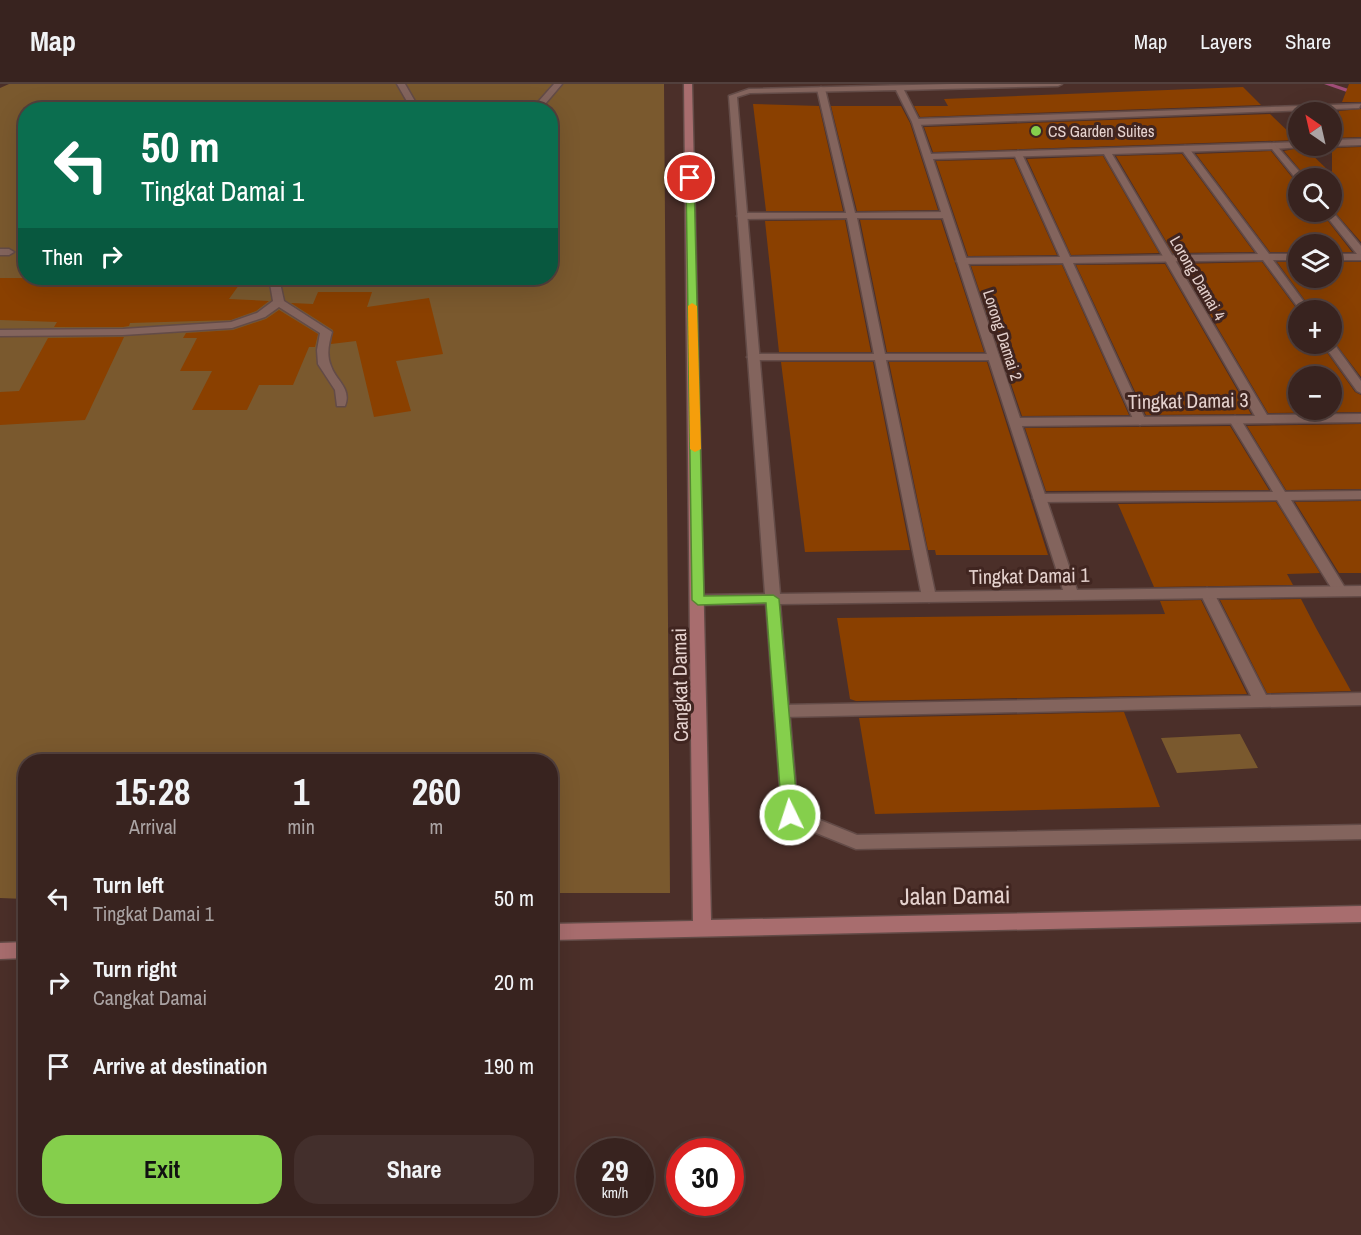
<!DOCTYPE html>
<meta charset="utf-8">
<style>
body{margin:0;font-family:"Archivo Narrow",sans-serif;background:#432f2c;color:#f1f3f6;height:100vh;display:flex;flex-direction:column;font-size:22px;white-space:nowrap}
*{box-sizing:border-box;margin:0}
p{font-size:20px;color:#aba4a4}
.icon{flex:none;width:33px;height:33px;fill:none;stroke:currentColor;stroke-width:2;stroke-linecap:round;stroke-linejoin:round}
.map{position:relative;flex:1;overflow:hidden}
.panel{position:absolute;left:18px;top:670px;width:540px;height:462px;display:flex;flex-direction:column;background:#38231f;border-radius:24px;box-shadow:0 6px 24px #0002,0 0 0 2px #52403d}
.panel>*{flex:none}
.top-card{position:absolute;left:18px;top:18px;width:540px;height:183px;border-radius:24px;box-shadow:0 6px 24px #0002,0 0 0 2px #52403d;background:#0b6e4f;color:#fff;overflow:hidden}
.needle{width:39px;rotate:326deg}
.controls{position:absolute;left:1288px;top:18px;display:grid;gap:12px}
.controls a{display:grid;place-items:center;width:54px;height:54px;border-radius:50%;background:#38231f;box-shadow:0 6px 24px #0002,0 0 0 2px #52403d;font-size:30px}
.speed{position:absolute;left:576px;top:1054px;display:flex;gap:12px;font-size:30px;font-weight:700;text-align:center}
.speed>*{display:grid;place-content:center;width:78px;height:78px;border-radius:50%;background:#38231f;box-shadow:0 6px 24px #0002,0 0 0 2px #52403d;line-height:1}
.speed small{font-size:15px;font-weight:400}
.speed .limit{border:9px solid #d22;background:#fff;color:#111}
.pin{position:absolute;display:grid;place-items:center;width:51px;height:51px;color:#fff;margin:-26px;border:3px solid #fff;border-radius:50%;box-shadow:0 2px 6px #0007}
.me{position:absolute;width:66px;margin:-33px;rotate:356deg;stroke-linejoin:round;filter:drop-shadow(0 0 4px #0008)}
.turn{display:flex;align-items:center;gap:21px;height:126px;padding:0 24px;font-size:27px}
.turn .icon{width:78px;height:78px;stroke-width:2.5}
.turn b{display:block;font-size:42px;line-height:51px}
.then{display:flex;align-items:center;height:57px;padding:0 24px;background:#0003;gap:12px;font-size:22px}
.eta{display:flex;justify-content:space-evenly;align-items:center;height:102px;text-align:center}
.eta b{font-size:36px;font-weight:700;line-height:42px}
.button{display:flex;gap:12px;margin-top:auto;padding:12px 24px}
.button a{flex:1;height:69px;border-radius:24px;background:#85cf4c;color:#111;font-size:24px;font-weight:700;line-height:69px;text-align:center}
.button a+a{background:#432f2c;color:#f1f3f6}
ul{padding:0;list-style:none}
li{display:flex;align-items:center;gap:18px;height:84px;padding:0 24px}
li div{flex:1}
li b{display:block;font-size:22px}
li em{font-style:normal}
header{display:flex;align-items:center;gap:36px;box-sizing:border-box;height:84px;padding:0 30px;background:#38231f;border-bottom:2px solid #52403d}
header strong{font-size:28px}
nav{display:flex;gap:33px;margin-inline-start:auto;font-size:21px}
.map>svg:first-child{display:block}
.green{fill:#7a592e;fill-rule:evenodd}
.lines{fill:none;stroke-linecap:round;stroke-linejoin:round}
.stream{fill:#a04d77;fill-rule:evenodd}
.building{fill:#8a4000;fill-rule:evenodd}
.lane-casing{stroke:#634b47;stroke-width:3}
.street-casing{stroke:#634b47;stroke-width:3}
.secondary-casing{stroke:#634b47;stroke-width:3}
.lane{fill:#83645d;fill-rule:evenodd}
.street{fill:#83645d;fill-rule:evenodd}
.secondary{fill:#a86d6e;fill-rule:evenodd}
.route{fill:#85cf4c;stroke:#568731;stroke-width:1.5}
.slow{fill:#f59e0b}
.poi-dot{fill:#85cf4c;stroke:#402520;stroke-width:2}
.labels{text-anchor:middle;stroke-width:6;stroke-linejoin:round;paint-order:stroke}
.far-poi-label{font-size:16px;fill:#e5d2ce;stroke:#402520;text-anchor:start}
.far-street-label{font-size:16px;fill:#e5d2ce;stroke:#402520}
.street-label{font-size:20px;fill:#e5d2ce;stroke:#402520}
.near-street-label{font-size:24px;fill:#e5d2ce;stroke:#402520}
</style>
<header>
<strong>Map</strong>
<nav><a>Map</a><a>Layers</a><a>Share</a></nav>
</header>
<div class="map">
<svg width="1361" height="1151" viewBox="0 0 1361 1151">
<rect width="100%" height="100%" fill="#4b2f29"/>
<path class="green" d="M 9,0 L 664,0 L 670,809 L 551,809 L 550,678 L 26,678 L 25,815 L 0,814 L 0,4 ZM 26,26 L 550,26 L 550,194 L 26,194 Z
M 1240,650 L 1258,684 L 1177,689 L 1161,654 Z"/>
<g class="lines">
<path class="stream" d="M 1324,0 L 1333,0 L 1361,9 L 1361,13 Z"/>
</g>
<path class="building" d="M 1349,0 L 1361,0 L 1361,18 L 1342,18 Z
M 1243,3 L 1261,21 L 920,33 L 914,22 L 948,22 L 944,15 Z
M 753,20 L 819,22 L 843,127 L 766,127 Z
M 831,22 L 901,22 L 910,39 L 938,126 L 857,127 Z
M 1361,25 L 1361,53 L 1332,54 L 1332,31 L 1338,30 L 1339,27 Z
M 1270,30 L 1297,56 L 933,68 L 924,43 Z
M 1304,63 L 1332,90 L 1332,64 L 1361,63 L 1361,158 L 1332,125 L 1332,94 L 1307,94 L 1284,67 Z
M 1271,67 L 1295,97 L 1299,98 L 1299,128 L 1321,128 L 1352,168 L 1332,168 L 1332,160 L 1299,160 L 1299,168 L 1270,168 L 1196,70 Z
M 1182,70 L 1254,168 L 1173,169 L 1116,72 Z
M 1103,72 L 1159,169 L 1071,171 L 1027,75 Z
M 1014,75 L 1057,171 L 968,172 L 936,77 Z
M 845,136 L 871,268 L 779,268 L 765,137 Z
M 860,136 L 941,136 L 984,268 L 887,268 Z
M 1262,178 L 1299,228 L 1299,260 L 1321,260 L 1355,308 L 1361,311 L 1361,328 L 1268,329 L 1180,180 ZM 1299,292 L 1332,292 L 1332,326 L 1299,326 Z
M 1277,178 L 1299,178 L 1299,194 L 1332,194 L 1332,178 L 1361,178 L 1361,293 L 1332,255 L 1332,226 L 1312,226 Z
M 1165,180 L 1251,330 L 1146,331 L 1076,181 Z
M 1062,181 L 1129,331 L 1022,332 L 971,182 Z
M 0,194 L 244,194 L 229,215 L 269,217 L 256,227 L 231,236 L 130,239 L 129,242 L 123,243 L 54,243 L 57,238 L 0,236 Z
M 318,208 L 372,208 L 367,223 L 429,214 L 443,270 L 396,277 L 411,327 L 374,333 L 356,257 L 331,260 L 333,246 L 291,219 L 313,220 Z
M 279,226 L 318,250 L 315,263 L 309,263 L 293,301 L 259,301 L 247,326 L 192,326 L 212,287 L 180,287 L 197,254 L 183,254 L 186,249 L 233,246 L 266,235 Z
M 124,253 L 85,336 L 0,341 L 0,308 L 19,307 L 48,254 Z
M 781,278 L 873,278 L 910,466 L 805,468 Z
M 889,278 L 987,278 L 1048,471 L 936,471 L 935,466 L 928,466 Z
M 1361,340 L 1361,405 L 1286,406 L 1247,342 Z
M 1230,342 L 1269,406 L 1046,407 L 1025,344 Z
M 1361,417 L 1361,489 L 1339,489 L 1295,418 Z
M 1276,418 L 1320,489 L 1287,490 L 1293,501 L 1154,503 L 1118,420 Z
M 1301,515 L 1316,544 L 1351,607 L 1267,609 L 1220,516 Z
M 1201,516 L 1247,610 L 856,617 L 850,615 L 837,534 L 1165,530 L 1160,517 Z
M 1124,628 L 1160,723 L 875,730 L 859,634 Z"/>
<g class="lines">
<defs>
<path id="lane" d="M 397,0 L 405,0 L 420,26 L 412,26 Z
M 554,0 L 562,0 L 540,26 L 531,26 Z
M 821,3 L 825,5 L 855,129 L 946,128 L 951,131 L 946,134 L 857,134 L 885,270 L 993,270 L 999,273 L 993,276 L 886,276 L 936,513 L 929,518 L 922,513 L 875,276 L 753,276 L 747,273 L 753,270 L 874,270 L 847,134 L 742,135 L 737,132 L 742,129 L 846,129 L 817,5 Z
M 1361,20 L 1359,24 L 916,41 L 912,38 L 916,35 Z
M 1361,55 L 1361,61 L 1332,62 L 1331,62 L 1332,56 Z
M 1299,58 L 1302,63 L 1274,65 L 1270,62 L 1274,59 Z
M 1185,62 L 1188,63 L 1269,170 L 1299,170 L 1299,176 L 1273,176 L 1310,226 L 1300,226 L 1263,176 L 1073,179 L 1146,337 L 1140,341 L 1134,337 L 1063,179 L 961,180 L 956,177 L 961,174 L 1060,173 L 1014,70 L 1018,67 L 1022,70 L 1070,173 L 1258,170 L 1181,65 Z
M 0,165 L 9,165 L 14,168 L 9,171 L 0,171 Z
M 1332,170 L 1361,170 L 1361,176 L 1332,176 Z
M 269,194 L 279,194 L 284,217 L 332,248 C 329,259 326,271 331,282 C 336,297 352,304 345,322 L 337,322 L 335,306 L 318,280 L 317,266 L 320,249 L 279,223 L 265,233 L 232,244 L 123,251 L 0,252 L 0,246 L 123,245 L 231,238 L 257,229 L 273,217 Z
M 1332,257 L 1361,297 L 1361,309 L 1357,307 L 1323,260 L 1332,260 Z
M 1235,332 L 1241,336 L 1285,408 L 1361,407 L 1361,415 L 1291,416 L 1347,507 L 1345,510 L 1335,510 L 1277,416 L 1040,418 L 1033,414 L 1040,410 L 1273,408 L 1229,336 Z
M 1207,504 L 1214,509 L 1266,611 L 1361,609 L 1361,621 L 782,633 L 776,631 L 774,627 L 776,623 L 782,621 L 1251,612 L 1200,509 Z"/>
<path id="street" d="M 951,0 L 1062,0 L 1058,2 L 904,6 L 920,38 L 931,70 L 1274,59 L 1305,94 L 1297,96 L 1272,65 L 1112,70 L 1267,331 L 1361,330 L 1361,338 L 1022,342 L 1077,506 L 1361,502 L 1361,512 L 780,520 L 798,727 L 857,751 L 1361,741 L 1361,755 L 856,765 L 784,736 L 782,731 L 766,520 L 698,521 L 691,516 L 698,511 L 765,510 L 729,12 L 749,5 ZM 896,6 L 912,38 L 1063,506 L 780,510 L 737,13 L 750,9 ZM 1104,70 L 1255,332 L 1020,334 L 933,75 Z
M 1332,127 L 1361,162 L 1361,171 L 1357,170 L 1323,128 Z"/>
<path id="secondary" d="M 684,0 L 692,0 L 711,836 L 1361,822 L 1361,838 L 550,856 L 550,840 L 693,837 Z
M 26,858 L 26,874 L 0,875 L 0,859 Z"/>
</defs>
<use href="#lane" class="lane-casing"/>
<use href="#street" class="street-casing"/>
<use href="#secondary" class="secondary-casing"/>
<use href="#lane" class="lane"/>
<use href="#street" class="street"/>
<use href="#secondary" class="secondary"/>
</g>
<path class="route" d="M 690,91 L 694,94 L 704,512 L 773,511 L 779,515 L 798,731 L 790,737 L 782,731 L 766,519 L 698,521 L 692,516 L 686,94 Z"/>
<path class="slow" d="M 692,219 L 697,222 L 701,365 L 695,368 L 690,365 L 688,222 Z"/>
<circle class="poi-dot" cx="1036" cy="47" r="6"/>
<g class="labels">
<g class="far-poi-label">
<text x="1048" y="53">CS Garden Suites</text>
</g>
<g class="far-street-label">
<text transform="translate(1198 194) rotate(60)" y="6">Lorong Damai 4</text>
<text transform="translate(1003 251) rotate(72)" y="6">Lorong Damai 2</text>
</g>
<g class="street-label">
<text transform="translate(1188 317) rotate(-1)" y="7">Tingkat Damai 3</text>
<text transform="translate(1029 492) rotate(-1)" y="7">Tingkat Damai 1</text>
<text transform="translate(680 601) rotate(-91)" y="7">Cangkat Damai</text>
</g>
<g class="near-street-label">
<text transform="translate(955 812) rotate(-1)" y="8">Jalan Damai</text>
</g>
</g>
</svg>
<div class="controls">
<a><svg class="needle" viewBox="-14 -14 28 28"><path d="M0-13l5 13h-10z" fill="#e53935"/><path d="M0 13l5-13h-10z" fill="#aba4a4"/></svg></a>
<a><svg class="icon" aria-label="search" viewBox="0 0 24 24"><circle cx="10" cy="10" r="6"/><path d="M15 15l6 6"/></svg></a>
<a><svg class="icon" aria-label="layers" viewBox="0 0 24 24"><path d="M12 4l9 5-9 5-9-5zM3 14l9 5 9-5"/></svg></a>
<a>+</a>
<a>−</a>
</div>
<div class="speed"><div>29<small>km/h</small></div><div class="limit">30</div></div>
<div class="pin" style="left:690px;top:94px;background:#d93025"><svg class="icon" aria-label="arrive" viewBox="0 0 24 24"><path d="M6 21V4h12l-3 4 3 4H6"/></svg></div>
<svg class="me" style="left:790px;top:731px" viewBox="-20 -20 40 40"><circle r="17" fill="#85cf4c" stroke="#fff" stroke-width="3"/><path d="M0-11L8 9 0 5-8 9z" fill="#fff"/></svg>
<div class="top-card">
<div class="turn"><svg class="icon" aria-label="left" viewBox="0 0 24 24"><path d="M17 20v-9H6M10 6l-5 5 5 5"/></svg><div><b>50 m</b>Tingkat Damai 1</div></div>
<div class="then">Then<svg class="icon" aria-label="right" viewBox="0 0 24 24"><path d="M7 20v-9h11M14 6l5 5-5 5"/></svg></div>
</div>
<section class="panel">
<div class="eta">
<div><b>15:28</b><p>Arrival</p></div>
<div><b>1</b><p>min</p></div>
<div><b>260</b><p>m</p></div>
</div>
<ul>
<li><svg class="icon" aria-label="left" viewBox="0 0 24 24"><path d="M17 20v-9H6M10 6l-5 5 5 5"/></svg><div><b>Turn left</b><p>Tingkat Damai 1</p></div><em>50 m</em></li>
<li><svg class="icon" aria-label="right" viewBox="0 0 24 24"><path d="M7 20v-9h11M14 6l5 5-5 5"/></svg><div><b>Turn right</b><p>Cangkat Damai</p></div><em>20 m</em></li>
<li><svg class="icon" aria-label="arrive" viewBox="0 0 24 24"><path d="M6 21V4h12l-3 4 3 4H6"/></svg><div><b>Arrive at destination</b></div><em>190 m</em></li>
</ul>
<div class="button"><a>Exit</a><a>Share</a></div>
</section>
</div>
